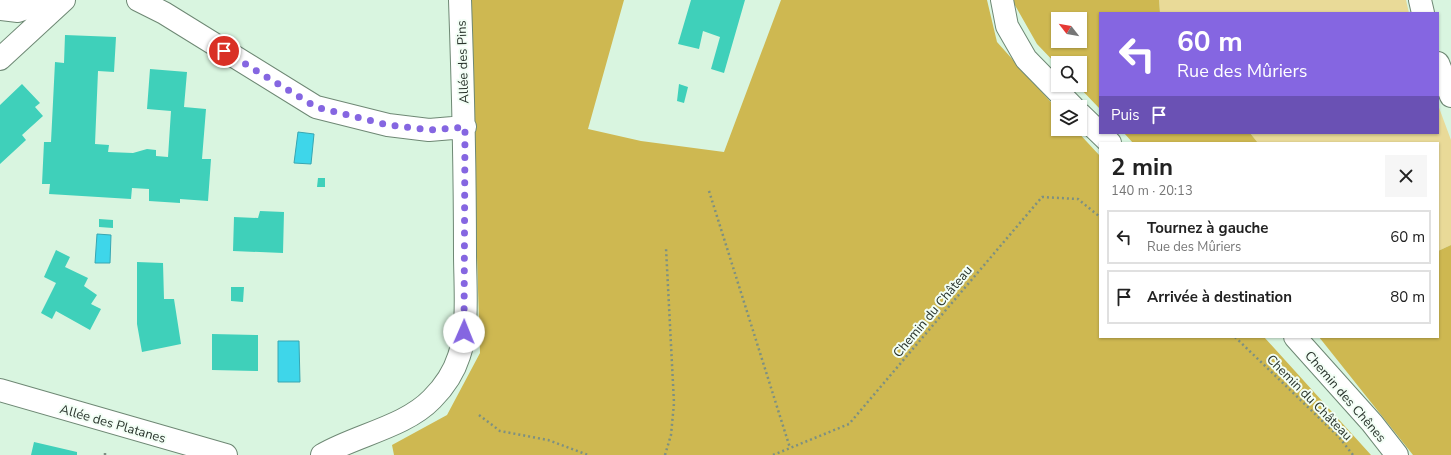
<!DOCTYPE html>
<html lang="fr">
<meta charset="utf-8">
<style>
body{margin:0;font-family:"Nunito Sans",sans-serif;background:#f6f6f6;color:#222;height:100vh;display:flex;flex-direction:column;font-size:15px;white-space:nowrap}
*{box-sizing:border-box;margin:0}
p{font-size:13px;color:#767676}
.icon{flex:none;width:22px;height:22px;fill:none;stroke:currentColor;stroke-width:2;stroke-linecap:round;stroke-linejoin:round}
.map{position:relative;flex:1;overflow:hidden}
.drawer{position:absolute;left:1099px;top:142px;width:340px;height:196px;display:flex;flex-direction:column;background:#fff;border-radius:0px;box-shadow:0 1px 3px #0004}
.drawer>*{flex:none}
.top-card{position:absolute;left:1099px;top:12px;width:340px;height:122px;border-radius:0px;box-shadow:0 1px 3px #0004;background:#8566e1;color:#fff;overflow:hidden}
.needle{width:26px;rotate:301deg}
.fabs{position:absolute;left:1051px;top:12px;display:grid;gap:8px}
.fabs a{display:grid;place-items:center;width:36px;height:36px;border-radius:0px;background:#fff;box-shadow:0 1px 3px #0004;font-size:20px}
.pin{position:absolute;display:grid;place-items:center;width:34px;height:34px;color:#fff;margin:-17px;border:2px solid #fff;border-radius:50%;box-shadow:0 1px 4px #0007}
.me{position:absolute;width:44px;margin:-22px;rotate:1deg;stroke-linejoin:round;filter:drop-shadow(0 0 3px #0008)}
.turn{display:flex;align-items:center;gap:14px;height:84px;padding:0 12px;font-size:18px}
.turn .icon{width:52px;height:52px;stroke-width:2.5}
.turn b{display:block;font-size:28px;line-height:34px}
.then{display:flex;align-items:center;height:38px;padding:0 12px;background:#0003;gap:8px;font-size:15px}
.round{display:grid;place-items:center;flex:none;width:42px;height:42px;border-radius:0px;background:#f6f6f6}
.head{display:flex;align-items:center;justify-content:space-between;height:68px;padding:0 12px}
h1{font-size:24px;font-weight:700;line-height:30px}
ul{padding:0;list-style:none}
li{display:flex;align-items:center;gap:12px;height:54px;margin:0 8px 6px;padding:0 4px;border:2px solid #e0e0e0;border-radius:0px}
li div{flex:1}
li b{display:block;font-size:15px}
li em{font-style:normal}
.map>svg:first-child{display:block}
.green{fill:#e9da98}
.forest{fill:#ceb851;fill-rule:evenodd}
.water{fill:#3ed6ea;stroke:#38a6b1}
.building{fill:#3fd0ba}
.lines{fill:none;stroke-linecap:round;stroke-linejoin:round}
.minor-casing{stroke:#6e8874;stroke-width:24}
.path{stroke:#7d9082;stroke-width:2.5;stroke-dasharray:2 3;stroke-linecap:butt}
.minor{stroke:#fff;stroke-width:22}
.route{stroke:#8566e1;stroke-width:7;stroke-dasharray:0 12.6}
.labels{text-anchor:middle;stroke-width:4;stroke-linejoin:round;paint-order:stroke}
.street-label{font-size:13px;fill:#2a352d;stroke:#f2fef5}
</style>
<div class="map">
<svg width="1451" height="455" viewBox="0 0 1451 455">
<rect width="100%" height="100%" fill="#d9f5e0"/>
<path class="green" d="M 1159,0 L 1406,0 L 1409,13 L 1160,13 Z
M 1438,105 L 1451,140 L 1451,245 L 1438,251 L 1438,143 L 1258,143 L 1250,133 L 1438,133 Z"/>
<path class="forest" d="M 469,0 L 624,0 L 588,129 L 641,141 L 724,152 L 781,0 L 987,0 L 997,42 L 1058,110 L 1058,129 L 1075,129 L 1100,156 L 1100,337 L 1264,337 L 1371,455 L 394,455 L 392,445 L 447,415 L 480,353 Z
M 1012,0 L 1159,0 L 1160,13 L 1100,13 L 1100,109 L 1077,85 L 1080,85 L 1080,63 L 1058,63 L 1058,66 L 1037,44 ZM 1058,19 L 1080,19 L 1080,41 L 1058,41 Z
M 1124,133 L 1250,133 L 1258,143 L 1133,143 Z
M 1451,245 L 1451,455 L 1413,455 L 1319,337 L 1438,337 L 1438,251 Z"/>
<path class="water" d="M 298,132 L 314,134 L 311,164 L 294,163 Z
M 97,234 L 111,235 L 110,263 L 95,263 Z
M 278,341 L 299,341 L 300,382 L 278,382 Z"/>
<path class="building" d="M 691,0 L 745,0 L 724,73 L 711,69 L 720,37 L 703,31 L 699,49 L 678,44 Z
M 65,35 L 116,37 L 114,72 L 98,71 L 95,144 L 109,145 L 108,152 L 133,153 L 147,149 L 156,150 L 156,156 L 168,157 L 171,111 L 147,109 L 150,69 L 187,72 L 184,107 L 206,109 L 202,159 L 211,159 L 208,201 L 180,199 L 180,203 L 149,201 L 149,189 L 132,188 L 131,199 L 49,194 L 50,184 L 42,184 L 44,142 L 51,142 L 55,62 L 64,63 Z
M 22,84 L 40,103 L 35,107 L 43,116 L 22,135 L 26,140 L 0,164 L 0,105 Z
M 679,84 L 688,87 L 684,103 L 677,101 Z
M 318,178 L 325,178 L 325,187 L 317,187 Z
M 260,211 L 284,212 L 283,253 L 233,251 L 234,217 L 258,218 Z
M 99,219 L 113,220 L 113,228 L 99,227 Z
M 56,250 L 70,257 L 65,267 L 88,278 L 84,286 L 97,295 L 91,304 L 101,309 L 90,330 L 56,311 L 52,319 L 41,313 L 56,283 L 44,277 Z
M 137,262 L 163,263 L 164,299 L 174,299 L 181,344 L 142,352 L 137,324 Z
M 231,287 L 244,287 L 243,302 L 231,301 Z
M 212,334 L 258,335 L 258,371 L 212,370 Z
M 34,442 L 77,452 L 77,455 L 31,455 Z"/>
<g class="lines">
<defs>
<path id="minor" d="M 138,0 L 164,13 L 316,107 L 388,125 L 429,130 L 465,127
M 1002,0 L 1007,26 L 1026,59 L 1073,107
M 1420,0 L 1423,13
M 0,9 L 18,11 L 48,0
M 0,59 L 64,0
M 1438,63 L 1451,96
M 1080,114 L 1110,143
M 1295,337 L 1372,423 L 1397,455
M 0,390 L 226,455
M 322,455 C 356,435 405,427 432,399 C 444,387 454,372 459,356 C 469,329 465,283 465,254 C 465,169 463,85 460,0"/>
</defs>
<use href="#minor" class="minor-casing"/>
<path class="path" d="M 709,191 L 790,448
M 1235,337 L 1339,437 L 1353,455
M 479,415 L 500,431 L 548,440 L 588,455
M 105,455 L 105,451
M 665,455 L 671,435 L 674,403 L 666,248
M 773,455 L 849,424 L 1042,197 L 1078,199 L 1100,217"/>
<use href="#minor" class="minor"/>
</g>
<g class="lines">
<path class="route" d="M 224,51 L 316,107 L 388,125 L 430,130 L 465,127 L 464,332"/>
</g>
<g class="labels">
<g class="street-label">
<text transform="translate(462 62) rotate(-92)" y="5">Allée des Pins</text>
<text transform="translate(932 311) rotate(-50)" y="5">Chemin du Château</text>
<text transform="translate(1346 396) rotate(49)" y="5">Chemin des Chênes</text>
<text transform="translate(1310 397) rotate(45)" y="5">Chemin du Château</text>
<text transform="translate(113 423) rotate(16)" y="5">Allée des Platanes</text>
</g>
</g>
</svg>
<div class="fabs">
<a><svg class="needle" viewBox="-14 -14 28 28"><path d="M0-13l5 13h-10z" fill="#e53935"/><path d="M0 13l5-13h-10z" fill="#767676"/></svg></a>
<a><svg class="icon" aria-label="search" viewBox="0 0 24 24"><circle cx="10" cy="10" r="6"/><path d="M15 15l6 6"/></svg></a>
<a><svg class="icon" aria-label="layers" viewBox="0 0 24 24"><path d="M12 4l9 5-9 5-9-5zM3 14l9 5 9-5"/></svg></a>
</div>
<div class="pin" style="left:224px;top:51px;background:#d93025"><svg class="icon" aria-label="arrive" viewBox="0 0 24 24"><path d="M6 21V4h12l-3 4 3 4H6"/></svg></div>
<svg class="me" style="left:464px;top:332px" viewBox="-20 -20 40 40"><circle r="19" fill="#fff"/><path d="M0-13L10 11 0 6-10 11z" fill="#8566e1"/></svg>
<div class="top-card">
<div class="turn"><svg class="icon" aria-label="left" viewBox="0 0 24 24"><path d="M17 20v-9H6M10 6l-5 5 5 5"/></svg><div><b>60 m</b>Rue des Mûriers</div></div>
<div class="then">Puis<svg class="icon" aria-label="arrive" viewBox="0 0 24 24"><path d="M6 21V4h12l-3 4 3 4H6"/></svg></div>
</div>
<section class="drawer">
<div class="head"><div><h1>2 min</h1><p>140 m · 20:13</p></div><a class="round"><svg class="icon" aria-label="close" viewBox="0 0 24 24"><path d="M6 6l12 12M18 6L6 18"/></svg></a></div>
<ul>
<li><svg class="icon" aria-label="left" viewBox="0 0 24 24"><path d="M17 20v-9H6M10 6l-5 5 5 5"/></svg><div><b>Tournez à gauche</b><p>Rue des Mûriers</p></div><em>60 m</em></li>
<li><svg class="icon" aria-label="arrive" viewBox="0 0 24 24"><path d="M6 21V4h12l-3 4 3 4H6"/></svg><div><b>Arrivée à destination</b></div><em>80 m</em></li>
</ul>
</section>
</div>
